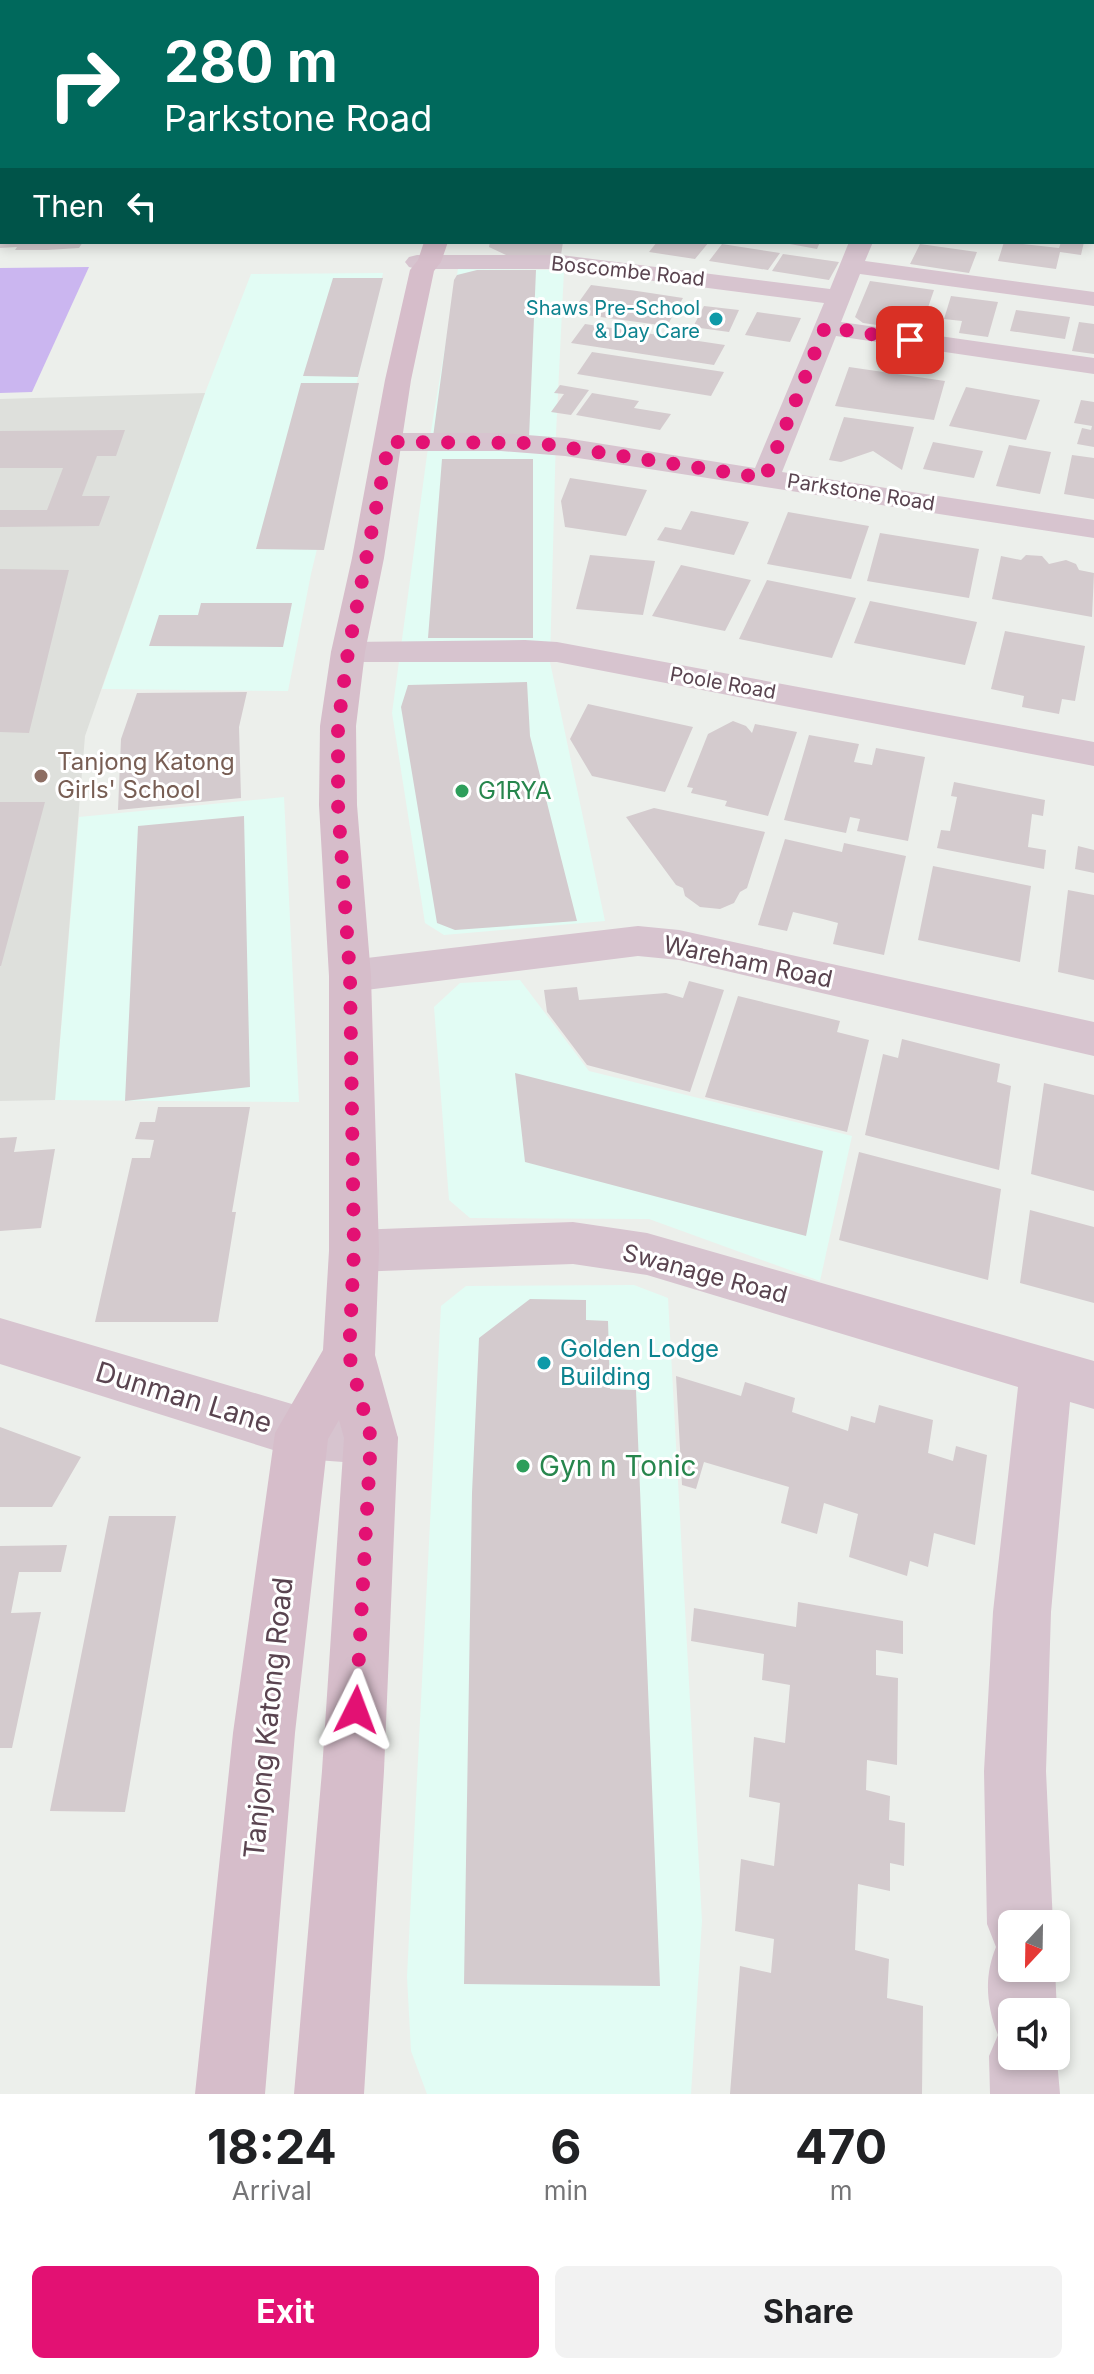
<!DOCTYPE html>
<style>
body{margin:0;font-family:Inter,sans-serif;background:#f2f2f2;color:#202124;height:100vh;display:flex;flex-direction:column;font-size:30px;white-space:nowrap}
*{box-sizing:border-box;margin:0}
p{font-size:26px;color:#757577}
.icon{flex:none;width:44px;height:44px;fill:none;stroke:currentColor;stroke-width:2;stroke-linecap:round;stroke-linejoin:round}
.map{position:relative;height:2094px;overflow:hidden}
.panel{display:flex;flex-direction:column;background:#fff;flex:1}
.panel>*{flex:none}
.top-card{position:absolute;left:0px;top:0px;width:1094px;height:244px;box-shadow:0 4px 12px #0003;background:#00695c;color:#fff;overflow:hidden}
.needle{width:52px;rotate:202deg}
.fabs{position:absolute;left:998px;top:1910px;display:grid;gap:16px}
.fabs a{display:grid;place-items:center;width:72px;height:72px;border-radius:12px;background:#fff;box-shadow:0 4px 12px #0003;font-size:40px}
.pin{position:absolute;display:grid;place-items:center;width:68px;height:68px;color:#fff;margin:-34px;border-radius:16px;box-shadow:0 4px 12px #0006}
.me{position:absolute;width:88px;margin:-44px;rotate:3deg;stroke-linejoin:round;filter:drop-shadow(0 0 6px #0008)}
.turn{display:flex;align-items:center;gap:28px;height:168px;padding:0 32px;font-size:36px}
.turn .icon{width:104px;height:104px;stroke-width:2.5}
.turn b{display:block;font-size:56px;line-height:68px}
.then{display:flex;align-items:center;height:76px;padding:0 32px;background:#0003;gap:16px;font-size:30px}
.eta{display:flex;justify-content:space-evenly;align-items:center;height:136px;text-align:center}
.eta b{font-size:48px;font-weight:700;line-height:56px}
.primary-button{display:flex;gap:16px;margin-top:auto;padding:16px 32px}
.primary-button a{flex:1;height:92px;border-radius:12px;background:#e31173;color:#fff;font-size:32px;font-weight:700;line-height:92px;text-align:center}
.primary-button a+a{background:#f2f2f2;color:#202124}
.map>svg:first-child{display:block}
.commercial{fill:#e2fcf4}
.education{fill:#dee0dc}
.green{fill:#cbb6f0}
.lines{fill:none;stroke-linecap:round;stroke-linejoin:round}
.stream{fill:#ef81db;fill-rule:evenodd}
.building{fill:#d4cbce}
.minor{fill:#d7c4cf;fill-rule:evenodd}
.secondary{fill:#d6bdca;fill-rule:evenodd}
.route{stroke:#e31173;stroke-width:14;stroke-dasharray:0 25.2}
.culture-dot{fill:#0f9aa8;stroke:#fff;stroke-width:3}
.education-dot{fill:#8d6e63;stroke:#fff;stroke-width:3}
.leisure-dot{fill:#2e9e5b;stroke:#fff;stroke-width:3}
.labels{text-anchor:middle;stroke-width:6;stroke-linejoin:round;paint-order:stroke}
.far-street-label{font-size:20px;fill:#5a4450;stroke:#fff}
.far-culture-label{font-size:20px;fill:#0d838f;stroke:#fff;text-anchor:end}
.education-label{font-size:24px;fill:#785e54;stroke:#fff;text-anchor:start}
.leisure-label{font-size:24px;fill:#27864d;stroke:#fff;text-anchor:start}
.street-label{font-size:24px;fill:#5a4450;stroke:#fff}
.culture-label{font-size:24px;fill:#0d838f;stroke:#fff;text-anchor:start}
.near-street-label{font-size:28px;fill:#5a4450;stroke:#fff}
.near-leisure-label{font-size:28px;fill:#27864d;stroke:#fff;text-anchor:start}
</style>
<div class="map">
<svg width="1094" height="2094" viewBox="0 0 1094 2094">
<rect width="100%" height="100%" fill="#ecefeb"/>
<path class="commercial" d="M 458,269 L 564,270 L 556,434 L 550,662 L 605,921 L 444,935 L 425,923 L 392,713 L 427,455 Z
M 383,273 L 311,574 L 288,691 L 102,689 L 205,393 L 251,274 Z
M 284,797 L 299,1102 L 55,1100 L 79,817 Z
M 520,980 L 589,1071 L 852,1136 L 820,1281 L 649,1219 L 470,1218 L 449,1200 L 434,1007 L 460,983 Z
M 634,1285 L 668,1298 L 702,1921 L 691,2094 L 427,2094 L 411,2051 L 407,1977 L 441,1306 L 466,1286 Z"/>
<path class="education" d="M 205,393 L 85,736 L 55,1100 L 0,1101 L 0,399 Z"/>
<path class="green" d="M 89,267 L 32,392 L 0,393 L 0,268 Z"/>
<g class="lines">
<path class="stream" d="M 710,0 L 714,0 L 713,2 L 709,2 Z"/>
</g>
<path class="building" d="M 0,242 L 83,242 L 79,248 L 47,250 L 15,250 L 17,247 L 0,248 Z
M 490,242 L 563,242 L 561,255 L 506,255 L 489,247 Z
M 657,242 L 709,242 L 695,259 L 649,252 Z
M 779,242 L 820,242 L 817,249 Z
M 1004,242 L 1059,248 L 1061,242 L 1084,242 L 1081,255 L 1060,252 L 1056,269 L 998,261 Z
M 722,244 L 780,253 L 768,270 L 709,261 Z
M 920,244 L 977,252 L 969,273 L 910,264 Z
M 783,254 L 839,262 L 829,280 L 772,271 Z
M 477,270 L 536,270 L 529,438 L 433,437 L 454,280 L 457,275 Z
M 333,278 L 383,278 L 358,377 L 303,376 Z
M 870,281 L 934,290 L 920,331 L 863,323 L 855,317 Z
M 591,285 L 637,291 L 683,298 L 667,326 L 571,313 Z
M 951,296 L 998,302 L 988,337 L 959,333 L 962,321 L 944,319 Z
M 704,306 L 739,310 L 729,332 L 693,327 Z
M 1016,310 L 1070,317 L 1065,339 L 1010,331 Z
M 757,312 L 801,318 L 790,342 L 745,335 Z
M 1079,322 L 1094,324 L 1094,354 L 1072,351 Z
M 585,324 L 725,345 L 714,365 L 571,343 Z
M 592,352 L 724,372 L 711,396 L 577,374 Z
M 849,367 L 945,381 L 934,420 L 835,406 Z
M 301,383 L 359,383 L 324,550 L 256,549 Z
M 560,385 L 589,390 L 571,415 L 551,412 L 564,394 L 554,393 Z
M 966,387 L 1040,400 L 1026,440 L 949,426 Z
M 592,393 L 639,401 L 634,408 L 671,414 L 660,430 L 576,415 Z
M 1081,400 L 1094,402 L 1094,447 L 1077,444 L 1082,428 L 1091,430 L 1092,426 L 1074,423 Z
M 844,417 L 914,427 L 902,470 L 873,451 L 841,462 L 829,460 Z
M 125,430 L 116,456 L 97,456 L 82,496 L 110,496 L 99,526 L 0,527 L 0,510 L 47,510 L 63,468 L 0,468 L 0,431 Z
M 933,442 L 983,451 L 974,478 L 923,469 Z
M 1009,445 L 1051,452 L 1040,494 L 996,486 Z
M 1072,455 L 1094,458 L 1094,499 L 1064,494 Z
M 442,459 L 533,459 L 533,638 L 428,638 Z
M 570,478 L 647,490 L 626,536 L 565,527 L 561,501 Z
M 691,511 L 749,522 L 734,555 L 657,540 L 665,527 L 681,530 Z
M 788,512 L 869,526 L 851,579 L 767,564 Z
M 880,533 L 979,549 L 969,598 L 867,581 Z
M 590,555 L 655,561 L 643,615 L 576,609 Z
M 1026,555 L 1042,556 L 1049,564 L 1066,560 L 1076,564 L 1079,570 L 1094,573 L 1092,617 L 992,599 L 1001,556 L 1021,560 Z
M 681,565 L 751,580 L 725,631 L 652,616 Z
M 0,569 L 69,570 L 29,733 L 0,732 Z
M 767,580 L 856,598 L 832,658 L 739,639 Z
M 870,601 L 977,622 L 965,665 L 854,643 Z
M 201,603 L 292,603 L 283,647 L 149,646 L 159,615 L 198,615 Z
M 1005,631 L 1085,646 L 1075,701 L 1062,699 L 1059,714 L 1022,707 L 1024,696 L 991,689 Z
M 527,682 L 530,736 L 577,921 L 455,930 L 437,923 L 401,707 L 408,685 Z
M 247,692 L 239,727 L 241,798 L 118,810 L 121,739 L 137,693 Z
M 588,704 L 693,727 L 665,792 L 592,776 L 570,739 Z
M 733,721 L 746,726 L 752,733 L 755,724 L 797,732 L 768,816 L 725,806 L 727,801 L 691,793 L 693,788 L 687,787 L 708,734 Z
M 809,735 L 859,744 L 854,762 L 872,765 L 876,748 L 925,757 L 908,841 L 857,831 L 860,819 L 850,817 L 846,833 L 784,820 Z
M 954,782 L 1045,800 L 1043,816 L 1032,814 L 1028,847 L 1046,850 L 1044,869 L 937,848 L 941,830 L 950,831 L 957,797 L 951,796 Z
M 0,802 L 45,802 L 1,966 L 0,966 Z
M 654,808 L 765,832 L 747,888 L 740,892 L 734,903 L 720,909 L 700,907 L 685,896 L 683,888 L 676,885 L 626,817 Z
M 244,816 L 250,1087 L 125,1101 L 138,826 Z
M 785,839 L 842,852 L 844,843 L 906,856 L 884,955 L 833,944 L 838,923 L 823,919 L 793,912 L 787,931 L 758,925 Z
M 1078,846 L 1094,850 L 1094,873 L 1075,869 Z
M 933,866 L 1031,886 L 1020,962 L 918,940 Z
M 1068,890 L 1094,895 L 1094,980 L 1058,972 Z
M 689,981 L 724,990 L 690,1092 L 587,1065 L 547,1012 L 544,990 L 577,987 L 579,1000 L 666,993 L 683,998 Z
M 738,996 L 840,1021 L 837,1032 L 869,1040 L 847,1132 L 705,1097 Z
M 902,1039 L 1000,1064 L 997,1082 L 1011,1086 L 999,1170 L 865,1135 L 883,1054 L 898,1058 Z
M 515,1073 L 823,1151 L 806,1236 L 525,1162 Z
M 1044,1083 L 1094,1095 L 1094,1191 L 1031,1174 Z
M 158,1107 L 250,1107 L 232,1212 L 236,1212 L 218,1322 L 95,1322 L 132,1158 L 150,1158 L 154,1140 L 135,1139 L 140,1122 L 155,1122 Z
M 17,1137 L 14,1152 L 55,1149 L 41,1228 L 0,1231 L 0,1138 Z
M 859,1152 L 1001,1189 L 988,1280 L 839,1240 Z
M 1030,1210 L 1094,1227 L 1094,1303 L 1020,1283 Z
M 530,1299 L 586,1300 L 586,1320 L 608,1321 L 610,1389 L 636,1390 L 660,1986 L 464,1984 L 472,1493 L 479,1338 Z
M 676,1376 L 741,1396 L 745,1382 L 795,1398 L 792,1412 L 848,1431 L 851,1416 L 875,1423 L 879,1405 L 933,1420 L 928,1453 L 953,1461 L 956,1446 L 987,1455 L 975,1545 L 934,1533 L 928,1567 L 910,1561 L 907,1576 L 849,1557 L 858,1514 L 824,1503 L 817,1534 L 781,1523 L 789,1487 L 704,1462 L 696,1489 L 682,1485 Z
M 0,1427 L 81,1457 L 52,1507 L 0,1507 Z
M 109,1516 L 176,1516 L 125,1812 L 50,1811 Z
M 67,1545 L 61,1572 L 19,1572 L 11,1613 L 41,1612 L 12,1748 L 0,1748 L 0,1546 Z
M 798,1602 L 903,1621 L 903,1654 L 876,1650 L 876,1675 L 898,1678 L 897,1765 L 867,1760 L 866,1790 L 890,1796 L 889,1820 L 905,1823 L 904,1866 L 890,1863 L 890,1891 L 858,1884 L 855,1950 L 889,1959 L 887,1998 L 923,2006 L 922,2094 L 730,2094 L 740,1966 L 771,1973 L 774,1939 L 735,1931 L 741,1859 L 774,1866 L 780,1803 L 749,1797 L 754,1737 L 785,1743 L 790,1685 L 762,1680 L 764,1654 L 691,1641 L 694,1608 L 796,1627 Z"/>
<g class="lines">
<path class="minor" d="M 1041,0 L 1079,0 L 1081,2 L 1043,2 Z
M 1092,80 L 1094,81 L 1094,93 L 1092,92 Z
M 0,89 L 2,89 L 2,101 L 0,101 Z
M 1092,182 L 1094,182 L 1094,196 L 1092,196 Z
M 849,242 L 873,242 L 865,261 L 1094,292 L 1094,306 L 860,274 L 841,322 L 1094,358 L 1094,374 L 836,336 L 782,472 L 1094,520 L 1094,538 L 565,456 L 501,451 L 389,451 L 379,448 L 375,442 L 379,436 L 389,433 L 501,433 L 565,438 L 755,468 L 824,303 L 561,269 L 417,269 L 409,267 L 405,262 L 409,257 L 417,255 L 561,255 L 830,289 Z
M 525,640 L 557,642 L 1094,742 L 1094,766 L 557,662 L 348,662 L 336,659 L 331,652 L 336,645 L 348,642 Z
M 638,926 L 679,930 L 1094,1022 L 1094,1056 L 679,960 L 638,956 L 350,992 L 335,987 L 329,976 L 335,965 L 350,960 Z
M 573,1222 L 647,1233 L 1094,1361 L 1094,1409 L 1070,1402 L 1051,1612 L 1046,1771 L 1053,1924 L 1012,1924 L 1012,1968 L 1055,1968 L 1057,2012 L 1056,2015 L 1056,2012 L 1012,2012 L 1012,2056 L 1056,2056 L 1056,2049 L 1060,2094 L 990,2094 L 989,2056 L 998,2035 C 986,2005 984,1976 996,1947 L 987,1924 L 984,1771 L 993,1612 L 1018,1387 L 647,1275 L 573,1264 L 354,1272 L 337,1266 L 329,1251 L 337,1236 L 354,1230 Z
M 0,1318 L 302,1407 L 371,1412 L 390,1420 L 398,1438 L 390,1456 L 371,1464 L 302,1459 L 0,1364 Z"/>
<path class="secondary" d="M 488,0 L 506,0 L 487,2 Z
M 424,242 L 448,242 L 441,262 L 434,271 L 411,380 L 384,558 L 365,652 L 356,726 L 357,805 L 371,976 L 379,1251 L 375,1355 L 398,1438 L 384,1771 L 364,2094 L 294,2094 L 322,1771 L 344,1438 L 339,1420 L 328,1439 L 295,1733 L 265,2094 L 195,2094 L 233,1733 L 275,1433 L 323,1350 L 329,1251 L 329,976 L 319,805 L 320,726 L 331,652 L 352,558 L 385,380 L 410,270 L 418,260 Z"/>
</g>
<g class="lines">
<path class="route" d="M 356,1710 L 371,1438 L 349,1355 L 354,1251 L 350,976 L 338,805 L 338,726 L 348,652 L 389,442 L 538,443 L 765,478 L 825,327 L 910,340"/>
</g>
<g class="culture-dot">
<circle cx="716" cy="319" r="8"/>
<circle cx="544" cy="1363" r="8"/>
</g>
<circle class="education-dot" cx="41" cy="776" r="8"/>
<g class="leisure-dot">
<circle cx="462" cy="791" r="8"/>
<circle cx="523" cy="1466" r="8"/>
</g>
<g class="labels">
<g class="far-street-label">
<text transform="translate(628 271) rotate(6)" y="7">Boscombe Road</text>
<text transform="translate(861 492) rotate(9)" y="7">Parkstone Road</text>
<text transform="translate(723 683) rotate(10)" y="7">Poole Road</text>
</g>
<g class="far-culture-label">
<text x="700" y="315">Shaws Pre-School<tspan x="700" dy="23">&amp; Day Care</tspan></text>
</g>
<g class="education-label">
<text x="57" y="770">Tanjong Katong<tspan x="57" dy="28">Girls' School</tspan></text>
</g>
<g class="leisure-label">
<text x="478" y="799">G1RYA</text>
</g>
<g class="street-label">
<text transform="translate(748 962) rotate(12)" y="8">Wareham Road</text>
<text transform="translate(705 1274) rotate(15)" y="8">Swanage Road</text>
</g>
<g class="culture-label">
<text x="560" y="1357">Golden Lodge<tspan x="560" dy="28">Building</tspan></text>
</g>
<g class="near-street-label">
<text transform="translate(184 1397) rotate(17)" y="10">Dunman Lane</text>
<text transform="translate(268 1718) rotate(-84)" y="10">Tanjong Katong Road</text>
</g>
<g class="near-leisure-label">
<text x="539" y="1476">Gyn n Tonic</text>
</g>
</g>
</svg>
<div class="fabs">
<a><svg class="needle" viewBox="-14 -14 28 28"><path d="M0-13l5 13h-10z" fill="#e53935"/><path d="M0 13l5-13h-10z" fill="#757577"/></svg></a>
<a><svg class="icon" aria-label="sound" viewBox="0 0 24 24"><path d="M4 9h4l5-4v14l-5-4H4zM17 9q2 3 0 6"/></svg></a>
</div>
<div class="pin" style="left:910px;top:340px;background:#d93025"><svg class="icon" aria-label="arrive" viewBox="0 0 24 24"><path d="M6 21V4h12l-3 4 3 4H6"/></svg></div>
<svg class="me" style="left:356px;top:1710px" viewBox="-20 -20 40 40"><path d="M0-17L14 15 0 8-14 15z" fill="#e31173" stroke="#fff" stroke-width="4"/></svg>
<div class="top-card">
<div class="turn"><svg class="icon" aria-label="right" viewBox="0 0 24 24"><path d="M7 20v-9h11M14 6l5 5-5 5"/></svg><div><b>280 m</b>Parkstone Road</div></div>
<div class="then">Then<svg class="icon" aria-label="left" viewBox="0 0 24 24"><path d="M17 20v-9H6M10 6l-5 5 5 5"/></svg></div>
</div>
</div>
<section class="panel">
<div class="eta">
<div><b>18:24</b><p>Arrival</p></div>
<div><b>6</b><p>min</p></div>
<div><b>470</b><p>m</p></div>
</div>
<div class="primary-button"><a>Exit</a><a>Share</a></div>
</section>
